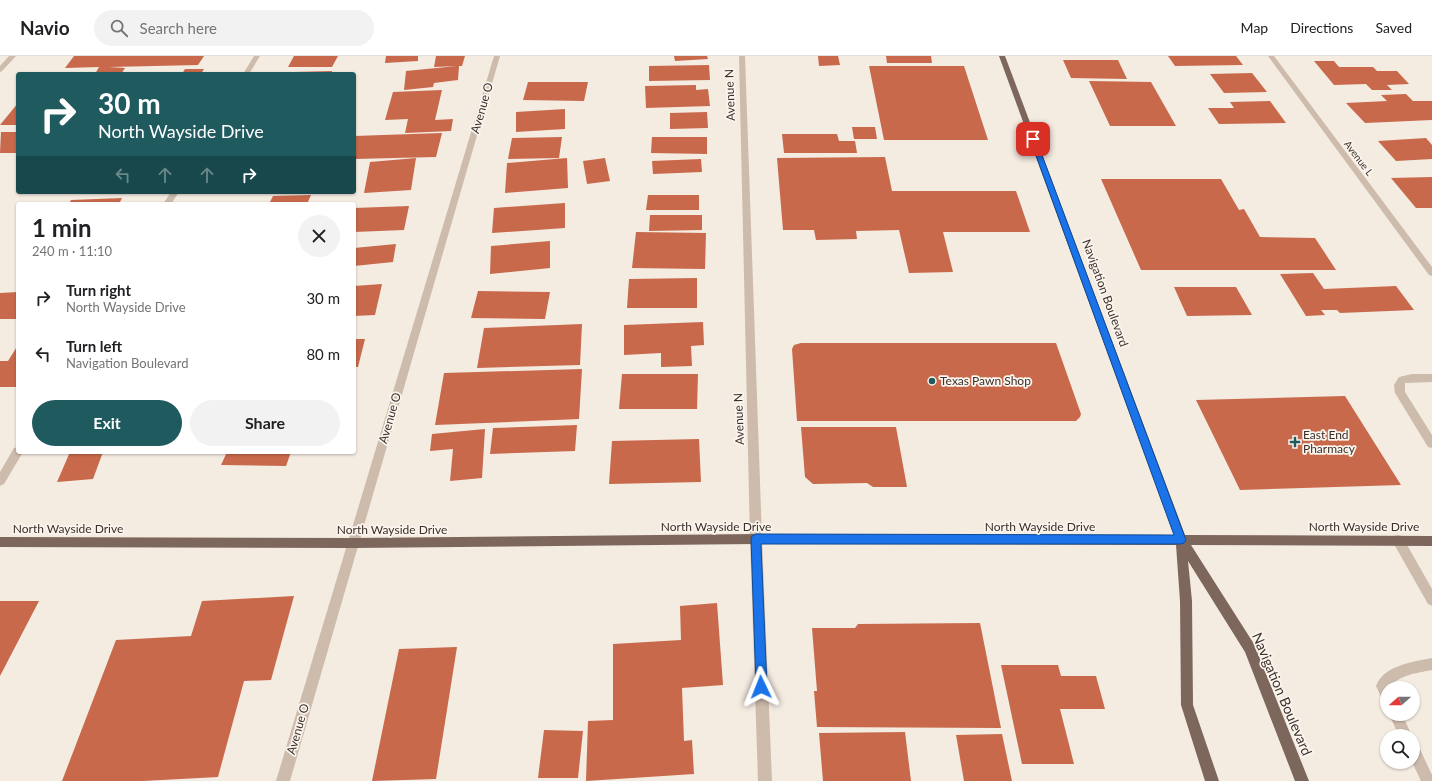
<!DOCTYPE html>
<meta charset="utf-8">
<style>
body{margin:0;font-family:Lato,sans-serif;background:#f2f2f2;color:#202124;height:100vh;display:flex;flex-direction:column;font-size:15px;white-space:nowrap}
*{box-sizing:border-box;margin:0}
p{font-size:13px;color:#757577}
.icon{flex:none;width:22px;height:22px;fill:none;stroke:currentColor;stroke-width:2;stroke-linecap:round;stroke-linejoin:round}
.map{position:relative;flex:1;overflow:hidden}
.panel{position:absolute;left:16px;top:146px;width:340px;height:252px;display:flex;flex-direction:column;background:#fff;border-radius:4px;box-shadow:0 1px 3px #0004}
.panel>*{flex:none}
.banner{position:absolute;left:16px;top:16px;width:340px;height:122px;border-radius:4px;box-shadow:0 1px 3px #0004;background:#1f5a5e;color:#fff;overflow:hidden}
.needle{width:26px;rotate:250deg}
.tools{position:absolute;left:1380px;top:625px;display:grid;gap:8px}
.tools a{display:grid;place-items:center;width:40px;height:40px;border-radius:50%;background:#fff;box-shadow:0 1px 3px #0004;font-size:20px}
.pin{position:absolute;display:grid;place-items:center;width:34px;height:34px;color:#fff;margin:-17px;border-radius:8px;box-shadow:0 2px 6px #0006}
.me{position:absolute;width:44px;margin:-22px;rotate:358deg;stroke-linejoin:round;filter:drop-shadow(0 0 3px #0008)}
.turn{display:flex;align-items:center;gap:14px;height:84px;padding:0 16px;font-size:18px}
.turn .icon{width:52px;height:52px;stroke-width:2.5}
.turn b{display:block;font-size:28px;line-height:34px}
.lanes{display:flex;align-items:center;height:38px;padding:0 16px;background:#0003;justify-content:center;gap:20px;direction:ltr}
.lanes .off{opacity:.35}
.round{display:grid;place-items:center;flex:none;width:42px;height:42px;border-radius:21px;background:#f2f2f2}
.overview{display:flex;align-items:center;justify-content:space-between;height:68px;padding:0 16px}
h1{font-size:24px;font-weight:700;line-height:30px}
.action{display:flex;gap:8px;margin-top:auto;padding:8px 16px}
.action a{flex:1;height:46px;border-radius:24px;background:#1f5a5e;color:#fff;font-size:16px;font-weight:700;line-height:46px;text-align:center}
.action a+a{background:#f2f2f2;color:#202124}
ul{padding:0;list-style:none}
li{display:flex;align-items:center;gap:12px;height:56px;padding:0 16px}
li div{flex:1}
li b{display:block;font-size:15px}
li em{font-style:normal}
header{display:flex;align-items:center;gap:24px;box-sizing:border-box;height:56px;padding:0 20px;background:#fff;border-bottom:1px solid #e0e0e0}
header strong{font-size:19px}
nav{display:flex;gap:22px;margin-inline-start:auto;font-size:14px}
.search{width:280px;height:36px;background:#f2f2f2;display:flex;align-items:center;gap:10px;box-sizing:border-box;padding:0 14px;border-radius:22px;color:#757577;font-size:15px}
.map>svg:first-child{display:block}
.building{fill:#c8694b}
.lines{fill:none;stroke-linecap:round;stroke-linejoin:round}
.lane{fill:#cdbbac;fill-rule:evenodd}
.street{fill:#cdbbac;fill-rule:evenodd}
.primary{fill:#7d675c;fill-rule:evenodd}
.route{fill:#1a73e8;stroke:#114b97}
.poi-dot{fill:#1f5a5e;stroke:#fbf5ee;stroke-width:1.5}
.labels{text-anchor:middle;stroke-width:3.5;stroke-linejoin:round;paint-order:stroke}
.far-street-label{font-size:10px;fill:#3b302b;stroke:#fbf5ee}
.street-label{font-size:12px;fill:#3b302b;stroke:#fbf5ee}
.poi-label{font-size:12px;fill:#3b302b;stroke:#fbf5ee;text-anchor:start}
.near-street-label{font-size:14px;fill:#3b302b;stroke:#fbf5ee}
</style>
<header>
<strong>Navio</strong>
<div class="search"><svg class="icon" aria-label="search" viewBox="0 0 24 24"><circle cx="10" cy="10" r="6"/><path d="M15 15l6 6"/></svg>Search here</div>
<nav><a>Map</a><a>Directions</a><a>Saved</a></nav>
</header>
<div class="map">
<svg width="1432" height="725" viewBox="0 0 1432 725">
<rect width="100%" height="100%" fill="#f4ebe1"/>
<path class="building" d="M 74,0 L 204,0 L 198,9 L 109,11 L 125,12 L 121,18 L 95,18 L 99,11 L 65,12 Z
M 294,0 L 338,0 L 332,11 L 288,11 Z
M 386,0 L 418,0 L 418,5 L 385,7 Z
M 436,0 L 465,0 L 462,10 L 459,10 L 458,24 L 434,27 L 433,31 L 404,34 L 406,15 L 457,10 L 434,11 Z
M 674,0 L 707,0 L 708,3 L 675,5 Z
M 818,0 L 838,0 L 840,9 L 819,10 Z
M 886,0 L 931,0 L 932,7 L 887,7 Z
M 1168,0 L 1236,0 L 1243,9 L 1175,10 Z
M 1063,4 L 1118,4 L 1127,23 L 1071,22 Z
M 1314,5 L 1334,5 L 1339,11 L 1373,11 L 1377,15 L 1397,15 L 1409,28 L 1387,29 L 1392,34 L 1372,34 L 1366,28 L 1334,29 Z
M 709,9 L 710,24 L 649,25 L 649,10 Z
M 869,10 L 964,10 L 988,84 L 884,84 Z
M 185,13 L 204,13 L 201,18 L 182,18 Z
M 332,15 L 331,18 L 293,18 L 294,16 Z
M 1252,17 L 1267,36 L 1224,37 L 1210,18 Z
M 1089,25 L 1151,26 L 1176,70 L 1110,70 Z
M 528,26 L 588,26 L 584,45 L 523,44 Z
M 696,29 L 696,34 L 708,33 L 710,50 L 646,52 L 645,30 Z
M 442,34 L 435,64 L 453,63 L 451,75 L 405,77 L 408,63 L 385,64 L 393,36 Z
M 1406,38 L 1413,45 L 1432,45 L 1432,64 L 1365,67 L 1346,47 L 1387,45 L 1381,39 Z
M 1270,45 L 1286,67 L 1219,68 L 1208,52 L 1234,52 L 1230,46 Z
M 18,47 L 18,69 L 0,69 Z
M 565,53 L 565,73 L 516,76 L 516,56 Z
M 707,56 L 708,72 L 670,73 L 670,57 Z
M 852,71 L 875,71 L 877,83 L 854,83 Z
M 1,76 L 18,76 L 18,97 L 0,97 Z
M 442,77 L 436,101 L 354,103 L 354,80 Z
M 782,78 L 837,78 L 839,85 L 855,85 L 857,97 L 784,97 Z
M 562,81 L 559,102 L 508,103 L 512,82 Z
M 652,81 L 707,81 L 707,98 L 651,97 Z
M 1426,82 L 1432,89 L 1432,103 L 1396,105 L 1378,85 Z
M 885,101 L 892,135 L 1016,135 L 1030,176 L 943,176 L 953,216 L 909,217 L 899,174 L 856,175 L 857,183 L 816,184 L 814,174 L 783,174 L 777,102 Z
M 416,102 L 411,134 L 364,137 L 370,106 Z
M 567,102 L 568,132 L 505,137 L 507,107 Z
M 605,102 L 610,125 L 587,128 L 583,105 Z
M 701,103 L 702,116 L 653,118 L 652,105 Z
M 1432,121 L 1432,152 L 1416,152 L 1391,122 Z
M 1101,123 L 1221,123 L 1239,154 L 1244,153 L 1260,181 L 1315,182 L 1336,214 L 1141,214 Z
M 311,139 L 307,148 L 269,148 L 273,140 Z
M 648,139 L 699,139 L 699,154 L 646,154 Z
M 122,142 L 119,148 L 69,148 L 71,144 Z
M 565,147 L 565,172 L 492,177 L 494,152 Z
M 409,150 L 404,174 L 354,176 L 354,152 Z
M 650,159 L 702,159 L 702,174 L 649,175 Z
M 636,176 L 706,177 L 705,213 L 632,212 Z
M 550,185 L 550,212 L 490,218 L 491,190 Z
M 396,188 L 393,206 L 354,210 L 354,192 Z
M 1313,217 L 1324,233 L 1396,230 L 1414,254 L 1340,257 L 1337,254 L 1321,254 L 1325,259 L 1306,260 L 1280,218 Z
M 697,222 L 697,252 L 627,252 L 629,223 Z
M 382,228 L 375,259 L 354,260 L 354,230 Z
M 1174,231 L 1236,231 L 1252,259 L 1187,260 Z
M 478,235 L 550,236 L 545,263 L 471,262 Z
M 18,236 L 18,263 L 0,263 L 0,237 Z
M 703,266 L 704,289 L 691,290 L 692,310 L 661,311 L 661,297 L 624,299 L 624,269 Z
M 582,268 L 580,309 L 477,312 L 484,272 Z
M 354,283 L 365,283 L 358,311 L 354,311 Z
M 801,287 L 1056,287 L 1081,358 L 1080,361 L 1076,365 L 797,365 L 792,293 L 794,289 Z
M 18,289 L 18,329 L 17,331 L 0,331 L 0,305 L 8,305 Z
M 582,313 L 579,363 L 435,369 L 444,317 Z
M 622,318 L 698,318 L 697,353 L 619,353 Z
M 1345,340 L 1401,429 L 1240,434 L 1196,344 Z
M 577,369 L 575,395 L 490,398 L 493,372 Z
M 801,371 L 896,371 L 907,431 L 873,431 L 867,427 L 813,428 L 805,421 Z
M 485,373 L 482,422 L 450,425 L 453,393 L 430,395 L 432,378 Z
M 699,383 L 701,426 L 609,428 L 612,385 Z
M 70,396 L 103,396 L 93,423 L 57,426 Z
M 227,396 L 291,396 L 286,410 L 221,409 Z
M 294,540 L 271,624 L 244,625 L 218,721 L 143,725 L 62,725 L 116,584 L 191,580 L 202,545 Z
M 0,545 L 39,545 L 0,620 Z
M 717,547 L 723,629 L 682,632 L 684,685 L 692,684 L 694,718 L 586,725 L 588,665 L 613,664 L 613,588 L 681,584 L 680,550 Z
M 980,567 L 1001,672 L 817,671 L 814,635 L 817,635 L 812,572 L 855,572 L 858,568 Z
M 457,591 L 436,723 L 372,725 L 399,593 Z
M 1001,609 L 1058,609 L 1061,620 L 1096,620 L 1105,653 L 1060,653 L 1074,708 L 1022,708 Z
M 544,674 L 583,675 L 578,722 L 538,722 Z
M 905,676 L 911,725 L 823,725 L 819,677 Z
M 1002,678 L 1012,725 L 964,725 L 956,679 Z"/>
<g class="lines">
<path class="lane" d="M 1412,318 L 1432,318 L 1432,326 L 1405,327 L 1405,336 L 1432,379 L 1432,392 L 1428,391 L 1395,337 L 1394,329 L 1399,321 Z
M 1398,479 L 1402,480 L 1432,533 L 1432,550 L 1428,548 L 1394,488 L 1392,484 L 1394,480 Z
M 1432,602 L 1432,614 C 1417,617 1398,619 1389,632 L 1387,632 L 1387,647 L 1383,645 L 1376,630 C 1384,609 1413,606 1432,602 Z
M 1389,658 L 1402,658 L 1412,680 L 1399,680 Z
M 1413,688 L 1418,689 L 1432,719 L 1432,725 L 1421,725 L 1412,706 Z"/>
<path class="street" d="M 9,0 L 16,0 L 2,15 L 0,16 L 0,10 Z
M 254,0 L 260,0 L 249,18 L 243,18 Z
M 494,0 L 500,0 L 290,725 L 276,725 Z
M 739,0 L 745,0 L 762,483 L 772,725 L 758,725 L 750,483 Z
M 1268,0 L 1274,0 L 1432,211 L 1432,220 L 1429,219 Z
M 171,136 L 179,136 L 171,148 L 163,148 Z
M 18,391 L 18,396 L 23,396 L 4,428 L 0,430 L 0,416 L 14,392 Z"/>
<path class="primary" d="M 999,0 L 1005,0 L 1185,479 L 1432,480 L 1432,490 L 1191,489 L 1254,588 L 1309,725 L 1295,725 L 1245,596 L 1188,505 L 1192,545 L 1193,649 L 1219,725 L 1205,725 L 1181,649 L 1180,545 L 1176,489 L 756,488 L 353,492 L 0,491 L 0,481 L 353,482 L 756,478 L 1174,479 Z"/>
</g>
<path class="route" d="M 1033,81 L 1036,83 L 1186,484 L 1184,487 L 1181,488 L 761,488 L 767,631 L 765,635 L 761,637 L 757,635 L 756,631 L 751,483 L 752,480 L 756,478 L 1174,479 L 1030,83 Z"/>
<g class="poi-dot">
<circle cx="932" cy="325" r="4"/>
<path d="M1293 380h4v4h4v4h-4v4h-4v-4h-4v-4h4z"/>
</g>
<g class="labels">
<g class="far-street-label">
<text transform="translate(1359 102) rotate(53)" y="4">Avenue L</text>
</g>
<g class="street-label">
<text transform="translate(730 39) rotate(-92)" y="4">Avenue N</text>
<text transform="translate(482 52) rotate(-74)" y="4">Avenue O</text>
<text transform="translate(1105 237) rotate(70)" y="4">Navigation Boulevard</text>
<text transform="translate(390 362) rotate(-74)" y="4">Avenue O</text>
<text transform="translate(739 363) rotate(-92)" y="4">Avenue N</text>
<text x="716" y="475">North Wayside Drive</text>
<text x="1040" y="475">North Wayside Drive</text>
<text x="1364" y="475">North Wayside Drive</text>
<text x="68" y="477">North Wayside Drive</text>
<text x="392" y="478">North Wayside Drive</text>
<text transform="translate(298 673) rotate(-74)" y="4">Avenue O</text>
</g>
<g class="poi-label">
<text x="940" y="329">Texas Pawn Shop</text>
<text x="1303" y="383">East End<tspan x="1303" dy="14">Pharmacy</tspan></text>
</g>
<g class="near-street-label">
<text transform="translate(1282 638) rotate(67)" y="5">Navigation Boulevard</text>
</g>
</g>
</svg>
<div class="tools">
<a><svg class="needle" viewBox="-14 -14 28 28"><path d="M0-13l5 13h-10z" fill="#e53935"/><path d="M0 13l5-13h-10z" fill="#757577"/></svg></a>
<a><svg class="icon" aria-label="search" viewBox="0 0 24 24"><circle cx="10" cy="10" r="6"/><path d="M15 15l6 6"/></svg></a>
</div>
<div class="pin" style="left:1033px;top:83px;background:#d93025"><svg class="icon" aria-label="arrive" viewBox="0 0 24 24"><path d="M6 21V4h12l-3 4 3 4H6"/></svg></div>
<svg class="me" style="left:761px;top:631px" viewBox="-20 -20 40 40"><path d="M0-17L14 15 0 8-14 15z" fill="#1a73e8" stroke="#fff" stroke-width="4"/></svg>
<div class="banner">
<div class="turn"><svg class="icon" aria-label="right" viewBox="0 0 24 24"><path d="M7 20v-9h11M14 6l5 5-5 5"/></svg><div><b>30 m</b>North Wayside Drive</div></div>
<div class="lanes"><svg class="icon off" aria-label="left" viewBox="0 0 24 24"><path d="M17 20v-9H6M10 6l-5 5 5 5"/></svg><svg class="icon off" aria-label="ahead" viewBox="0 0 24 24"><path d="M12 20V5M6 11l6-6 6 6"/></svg><svg class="icon off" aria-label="ahead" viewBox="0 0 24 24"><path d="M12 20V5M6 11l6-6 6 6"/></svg><svg class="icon" aria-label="right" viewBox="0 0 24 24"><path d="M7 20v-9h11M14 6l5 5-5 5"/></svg></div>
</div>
<section class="panel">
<div class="overview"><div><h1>1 min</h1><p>240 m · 11:10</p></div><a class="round"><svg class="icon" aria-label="close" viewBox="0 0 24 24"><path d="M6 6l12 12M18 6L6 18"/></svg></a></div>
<ul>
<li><svg class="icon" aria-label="right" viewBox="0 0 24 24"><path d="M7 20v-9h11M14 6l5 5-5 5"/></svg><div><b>Turn right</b><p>North Wayside Drive</p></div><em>30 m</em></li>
<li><svg class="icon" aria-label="left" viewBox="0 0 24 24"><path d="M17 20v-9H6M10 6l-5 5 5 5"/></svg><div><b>Turn left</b><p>Navigation Boulevard</p></div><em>80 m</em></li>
</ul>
<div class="action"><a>Exit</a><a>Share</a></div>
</section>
</div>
